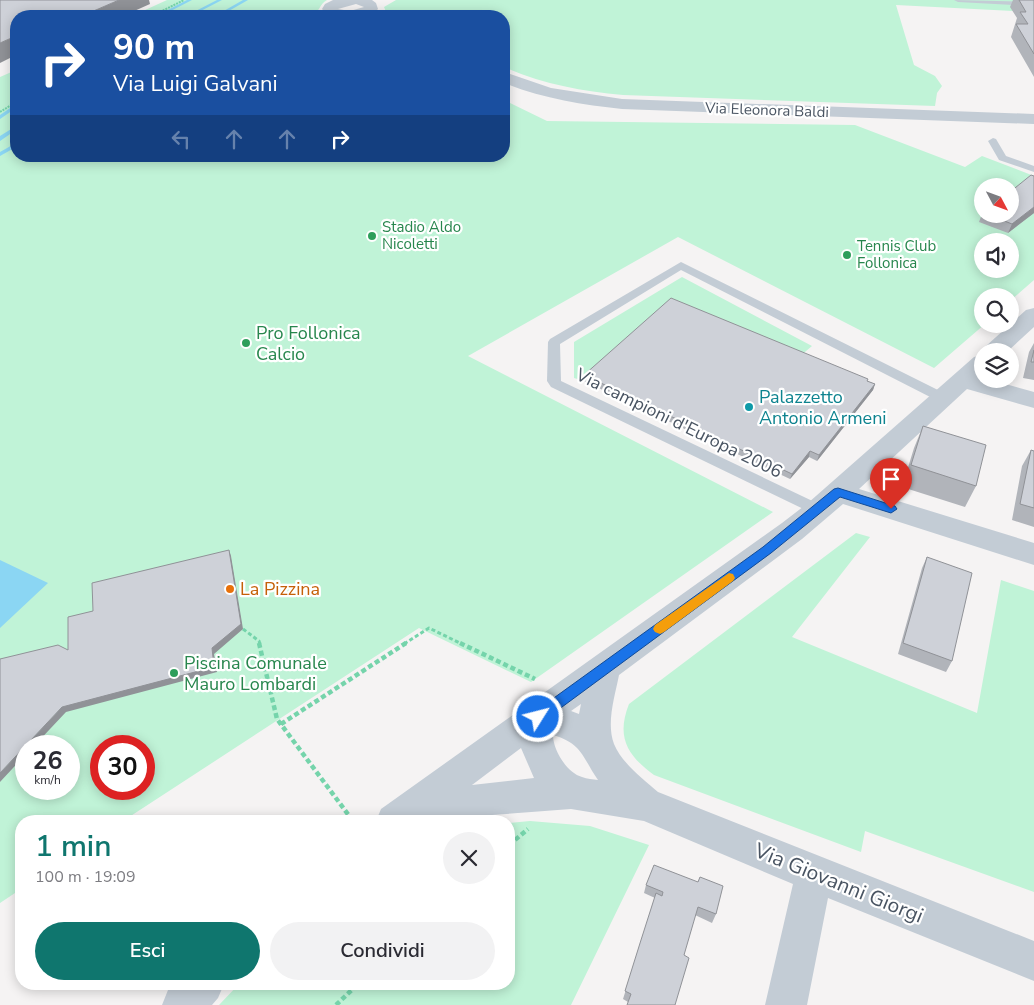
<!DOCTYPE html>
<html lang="it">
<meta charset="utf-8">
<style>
body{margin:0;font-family:"Nunito Sans",sans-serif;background:#f2f2f3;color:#2b2b33;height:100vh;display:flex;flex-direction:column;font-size:19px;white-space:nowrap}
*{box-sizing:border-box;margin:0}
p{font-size:16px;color:#7c7c81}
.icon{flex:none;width:28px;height:28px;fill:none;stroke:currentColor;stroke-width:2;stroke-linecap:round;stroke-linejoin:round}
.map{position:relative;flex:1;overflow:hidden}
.panel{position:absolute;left:15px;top:815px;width:500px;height:175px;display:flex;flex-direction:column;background:#fff;border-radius:20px;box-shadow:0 2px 12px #0003}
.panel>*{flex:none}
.guide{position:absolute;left:10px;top:10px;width:500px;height:152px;border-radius:20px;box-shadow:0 2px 12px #0003;background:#1a4fa0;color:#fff;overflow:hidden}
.needle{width:32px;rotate:131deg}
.tools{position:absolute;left:974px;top:178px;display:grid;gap:10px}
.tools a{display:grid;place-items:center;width:45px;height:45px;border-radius:50%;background:#fff;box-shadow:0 2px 12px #0003;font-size:25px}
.speed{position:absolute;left:15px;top:735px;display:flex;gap:10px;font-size:25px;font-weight:700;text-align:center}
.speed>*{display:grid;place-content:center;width:65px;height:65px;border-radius:50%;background:#fff;box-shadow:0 2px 12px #0003;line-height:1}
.speed small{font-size:12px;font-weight:400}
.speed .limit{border:8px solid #d22;background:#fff;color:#111}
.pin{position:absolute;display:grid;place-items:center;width:42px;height:42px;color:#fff;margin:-51px -21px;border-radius:50% 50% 50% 0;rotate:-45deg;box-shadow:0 0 5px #0007}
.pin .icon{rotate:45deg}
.me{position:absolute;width:55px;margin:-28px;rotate:54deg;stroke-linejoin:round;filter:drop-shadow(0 0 4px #0008)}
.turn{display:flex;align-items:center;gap:18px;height:105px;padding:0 20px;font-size:22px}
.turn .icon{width:65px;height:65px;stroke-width:2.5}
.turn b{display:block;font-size:35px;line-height:42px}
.lanes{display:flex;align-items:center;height:48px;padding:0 20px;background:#0003;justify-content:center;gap:25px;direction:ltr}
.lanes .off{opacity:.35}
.round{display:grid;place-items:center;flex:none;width:52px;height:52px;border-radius:26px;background:#f2f2f3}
.overview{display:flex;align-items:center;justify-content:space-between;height:85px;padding:0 20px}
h1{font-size:30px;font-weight:600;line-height:38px;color:#0f766e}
.primary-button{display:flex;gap:10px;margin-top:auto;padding:10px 20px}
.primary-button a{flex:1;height:58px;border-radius:30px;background:#0f766e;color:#fff;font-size:20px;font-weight:600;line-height:58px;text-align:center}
.primary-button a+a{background:#f2f2f3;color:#2b2b33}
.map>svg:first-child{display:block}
.green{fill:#c0f3d7;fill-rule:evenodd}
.water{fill:#8bd6f3}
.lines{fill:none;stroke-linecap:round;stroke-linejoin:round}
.stream{fill:#8bd6f3;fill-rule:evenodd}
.path-far2{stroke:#75d4ab;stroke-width:2;stroke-dasharray:2 1;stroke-linecap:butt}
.path-far1{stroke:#75d4ab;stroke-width:3;stroke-dasharray:4 2.5;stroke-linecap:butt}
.path{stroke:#75d4ab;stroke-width:4.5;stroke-dasharray:5 3;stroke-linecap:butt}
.service{fill:#c3ccd5;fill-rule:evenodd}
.minor{fill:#c3ccd5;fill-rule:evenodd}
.wall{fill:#b1b4ba}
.shaded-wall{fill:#909297}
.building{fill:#ced1d8;stroke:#909297}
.route{fill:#1a73e8;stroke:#114b97}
.slow{fill:#f59e0b}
.leisure-dot{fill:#2e9e5b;stroke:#fff;stroke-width:2}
.culture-dot{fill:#0f9aa8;stroke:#fff;stroke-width:2}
.food-dot{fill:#e8710a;stroke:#fff;stroke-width:2}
.labels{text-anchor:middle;stroke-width:4.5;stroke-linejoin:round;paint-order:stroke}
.far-street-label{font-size:15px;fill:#495462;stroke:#fff}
.far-leisure-label{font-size:15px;fill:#27864d;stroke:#fff;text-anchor:start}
.leisure-label{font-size:18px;fill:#27864d;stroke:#fff;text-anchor:start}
.culture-label{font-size:18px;fill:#0d838f;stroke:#fff;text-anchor:start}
.street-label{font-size:18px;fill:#495462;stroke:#fff}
.food-label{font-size:18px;fill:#c56008;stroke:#fff;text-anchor:start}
.near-street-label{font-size:21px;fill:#495462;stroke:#fff}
</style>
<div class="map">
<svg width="1034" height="1005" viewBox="0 0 1034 1005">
<rect width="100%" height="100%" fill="#f5f3f3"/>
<path class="green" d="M 167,0 L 327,0 C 319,4 320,13 310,16 L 132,16 Z
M 396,0 L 1034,0 L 1034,12 L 896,5 L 914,65 L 935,76 L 942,86 L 937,93 L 935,106 L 623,95 C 581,91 542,84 504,67 L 504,16 L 392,16 L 387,14 L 384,7 Z
M 16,70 L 16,156 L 504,156 L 504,100 L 547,121 L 855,125 L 965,167 L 982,156 L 1034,176 L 1034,280 L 1010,301 L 1010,296 L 982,296 L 982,324 L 985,324 L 934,368 L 678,237 L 468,356 L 773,512 L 531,682 L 419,628 L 123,821 L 21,821 L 21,889 L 0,903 L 0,77 ZM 982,186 L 1010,186 L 1010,214 L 982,214 ZM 982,241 L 1010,241 L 1010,269 L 982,269 ZM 26,746 L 69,746 L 69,789 L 26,789 ZM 101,746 L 144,746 L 144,789 L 101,789 Z
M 682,277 L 812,346 L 799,357 L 671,303 L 584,381 L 574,378 L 574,342 Z
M 856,533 L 870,537 L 792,637 L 977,713 L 1001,580 L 1034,591 L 1034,892 L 865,831 L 861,852 L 654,775 C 627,755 616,737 629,704 Z
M 530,821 L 590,826 L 649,845 L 571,1005 L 219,1005 L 239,984 L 509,984 L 509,823 Z"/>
<path class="water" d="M 0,560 L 48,583 L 0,628 Z"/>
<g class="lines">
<path class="stream" d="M 187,0 L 192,0 L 161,16 L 156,16 Z
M 217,0 L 222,0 L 191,16 L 186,16 Z
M 243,0 L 248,0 L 220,16 L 215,16 Z
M 16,104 L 16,108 L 0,119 L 0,115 Z
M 16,126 L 16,130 L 0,141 L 0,136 Z
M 16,143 L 16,147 L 0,156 L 0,152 Z"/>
<path class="path-far2" d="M 152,16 L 184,0
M 0,112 L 16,102"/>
<path class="path-far1" d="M 243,629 L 259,641 L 260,644
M 404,644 L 429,628 L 462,644"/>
<path class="path" d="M 259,643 L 277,719 L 353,821
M 460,643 L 535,679
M 281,724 L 406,643
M 509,845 L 528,829
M 336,1005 L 358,984"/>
<path class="service" d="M 954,0 L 1034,2 L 1034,6 L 958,2 Z
M 993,138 L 996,139 L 1006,156 L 1034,166 L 1034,172 L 999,160 L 988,141 Z
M 681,262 L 948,395 L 950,398 L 948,401 L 938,401 L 681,270 L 560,344 L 561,381 L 823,506 L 826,510 L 823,514 L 818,516 L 551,387 L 547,381 L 548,342 L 550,339 Z"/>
<path class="minor" d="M 333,0 L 372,0 L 376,3 L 378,9 C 370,20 330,20 322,9 L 325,4 ZM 356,4 L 364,7 L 350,11 L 338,9 Z
M 504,72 L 551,88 L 622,99 L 1034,114 L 1034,124 L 622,109 C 582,105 541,98 504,83 Z
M 1034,308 L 1034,327 L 1008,351 L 982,351 L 986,346 L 1026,310 Z
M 982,355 L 982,375 L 980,377 L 1034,392 L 1034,408 L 967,389 L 859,489 L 1034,543 L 1034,565 L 843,504 L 802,539 L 619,675 C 615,696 606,723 614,744 C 621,762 643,779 658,792 L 1034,941 L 1034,981 L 828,898 L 807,1005 L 765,1005 L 793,884 L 644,821 L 571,809 L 492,815 L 458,821 L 376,821 L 381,809 L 782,523 L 808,503 L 974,357 ZM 581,704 L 579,714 L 571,711 ZM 553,735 C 583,744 582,757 598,780 C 593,779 587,779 582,777 C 567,773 553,750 553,735 ZM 521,748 L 534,778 L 472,785 Z
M 175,984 L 224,984 L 218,998 L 212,1005 L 162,1005 L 168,990 Z"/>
</g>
<path class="wall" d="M 1013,0 L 1034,0 L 1034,77 L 1011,37 L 1017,18 L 1010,7 Z
M 1034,176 L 1034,213 L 1008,233 L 979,222 L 982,214 L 1010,214 Z
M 1034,343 L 1034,380 L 1023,378 L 1029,352 Z
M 584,375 L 867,381 L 875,384 L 873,390 L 817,461 L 809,457 L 790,479 L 584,381 Z
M 923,426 L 976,486 L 965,507 L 902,487 L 914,448 Z
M 1031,450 L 1034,451 L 1034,527 L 1012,520 L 1022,466 Z
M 927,557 L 952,661 L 946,672 L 898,654 L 922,568 Z
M 700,877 L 716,914 L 712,923 L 695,915 L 628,1002 L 623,999 L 655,898 L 644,893 L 646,885 L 698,882 Z"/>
<path class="shaded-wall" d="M 119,0 L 149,0 L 150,4 L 123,16 L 82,16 Z
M 16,36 L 16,55 L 0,63 L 0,43 Z
M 1034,207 L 1034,213 L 1008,233 L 1012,224 Z
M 875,384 L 873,390 L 817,461 L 819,455 Z
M 810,451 L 809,457 L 790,479 L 792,474 Z
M 229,550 L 231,556 L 243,629 L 214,654 L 217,672 L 66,712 L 34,746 L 26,746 L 26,754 L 0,782 L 0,773 L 62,707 L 212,648 Z"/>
<path class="building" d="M 0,0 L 119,0 L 82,16 L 16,16 L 16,36 L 0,43 Z
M 1019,0 L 1034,0 L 1034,54 L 1016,24 L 1028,24 L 1020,12 L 1026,12 Z
M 1031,175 L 1034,176 L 1034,207 L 1012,224 L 987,214 L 1010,214 L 1010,192 Z
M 671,298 L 868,379 L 867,381 L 875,384 L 819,455 L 810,451 L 792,474 L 584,375 Z
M 1034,350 L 1034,362 L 1031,362 Z
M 923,426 L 986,445 L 976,486 L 911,465 Z
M 1031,450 L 1034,451 L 1034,508 L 1020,504 Z
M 229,550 L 241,624 L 212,648 L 214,667 L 62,707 L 0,773 L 0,659 L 58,645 L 68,650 L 68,617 L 93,611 L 92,583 Z
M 927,557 L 972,573 L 952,661 L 903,643 Z
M 654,865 L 698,882 L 700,877 L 723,886 L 716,914 L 698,907 L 684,955 L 689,958 L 675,1005 L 627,1005 L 631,994 L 625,991 L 641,940 L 656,893 L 662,896 L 663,892 L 646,885 Z"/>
<path class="route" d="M 838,488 L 895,506 L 897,509 L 891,513 L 840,497 L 771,553 L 543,721 L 538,723 L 533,721 L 531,717 L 533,713 L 763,547 L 834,489 Z"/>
<path class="slow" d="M 729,573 L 733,574 L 735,578 L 733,581 L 664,632 L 660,634 L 655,632 L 653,629 L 655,625 Z"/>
<g class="leisure-dot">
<circle cx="372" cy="236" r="5"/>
<circle cx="847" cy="255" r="5"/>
<circle cx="246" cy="343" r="5"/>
<circle cx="174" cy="673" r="5"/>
</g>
<circle class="culture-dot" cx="749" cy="407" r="5"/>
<circle class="food-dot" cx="230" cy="589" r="5"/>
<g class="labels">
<g class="far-street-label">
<text transform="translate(767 110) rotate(2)" y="5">Via Eleonora Baldi</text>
</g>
<g class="far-leisure-label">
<text x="382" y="232">Stadio Aldo<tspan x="382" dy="17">Nicoletti</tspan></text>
<text x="857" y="251">Tennis Club<tspan x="857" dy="17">Follonica</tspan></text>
</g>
<g class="leisure-label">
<text x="256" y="339">Pro Follonica<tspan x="256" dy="21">Calcio</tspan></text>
<text x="184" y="669">Piscina Comunale<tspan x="184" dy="21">Mauro Lombardi</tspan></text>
</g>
<g class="culture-label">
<text x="759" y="403">Palazzetto<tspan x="759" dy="21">Antonio Armeni</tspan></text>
</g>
<g class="street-label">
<text transform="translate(679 423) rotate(26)" y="6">Via campioni d'Europa 2006</text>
</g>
<g class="food-label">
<text x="240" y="595">La Pizzina</text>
</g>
<g class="near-street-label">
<text transform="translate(839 883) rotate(22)" y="7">Via Giovanni Giorgi</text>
</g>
</g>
</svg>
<div class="tools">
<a><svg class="needle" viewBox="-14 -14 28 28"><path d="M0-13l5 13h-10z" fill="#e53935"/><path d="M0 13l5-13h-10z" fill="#7c7c81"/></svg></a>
<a><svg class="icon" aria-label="sound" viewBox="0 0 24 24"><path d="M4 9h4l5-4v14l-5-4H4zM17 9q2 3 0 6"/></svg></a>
<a><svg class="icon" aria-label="search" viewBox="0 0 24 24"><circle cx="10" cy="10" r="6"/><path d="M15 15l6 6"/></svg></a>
<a><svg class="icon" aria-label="layers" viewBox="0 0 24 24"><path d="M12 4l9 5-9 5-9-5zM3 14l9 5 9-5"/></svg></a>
</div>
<div class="speed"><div>26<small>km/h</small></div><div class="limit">30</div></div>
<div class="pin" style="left:891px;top:509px;background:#d93025"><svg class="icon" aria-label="arrive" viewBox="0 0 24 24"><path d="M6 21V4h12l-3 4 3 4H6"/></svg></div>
<svg class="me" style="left:538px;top:717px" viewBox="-20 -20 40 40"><circle r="17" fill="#1a73e8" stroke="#fff" stroke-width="3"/><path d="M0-11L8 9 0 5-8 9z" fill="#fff"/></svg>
<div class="guide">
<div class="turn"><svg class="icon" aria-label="right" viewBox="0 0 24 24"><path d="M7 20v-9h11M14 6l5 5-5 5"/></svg><div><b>90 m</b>Via Luigi Galvani</div></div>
<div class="lanes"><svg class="icon off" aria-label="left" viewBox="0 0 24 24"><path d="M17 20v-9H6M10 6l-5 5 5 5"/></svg><svg class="icon off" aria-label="ahead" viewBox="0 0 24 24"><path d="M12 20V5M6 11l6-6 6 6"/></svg><svg class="icon off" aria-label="ahead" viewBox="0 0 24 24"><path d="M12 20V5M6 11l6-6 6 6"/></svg><svg class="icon" aria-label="right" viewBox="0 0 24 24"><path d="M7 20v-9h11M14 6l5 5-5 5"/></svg></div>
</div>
<section class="panel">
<div class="overview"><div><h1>1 min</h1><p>100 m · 19:09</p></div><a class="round"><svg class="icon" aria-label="close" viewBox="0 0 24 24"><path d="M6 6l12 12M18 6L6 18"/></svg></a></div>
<div class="primary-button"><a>Esci</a><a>Condividi</a></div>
</section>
</div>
